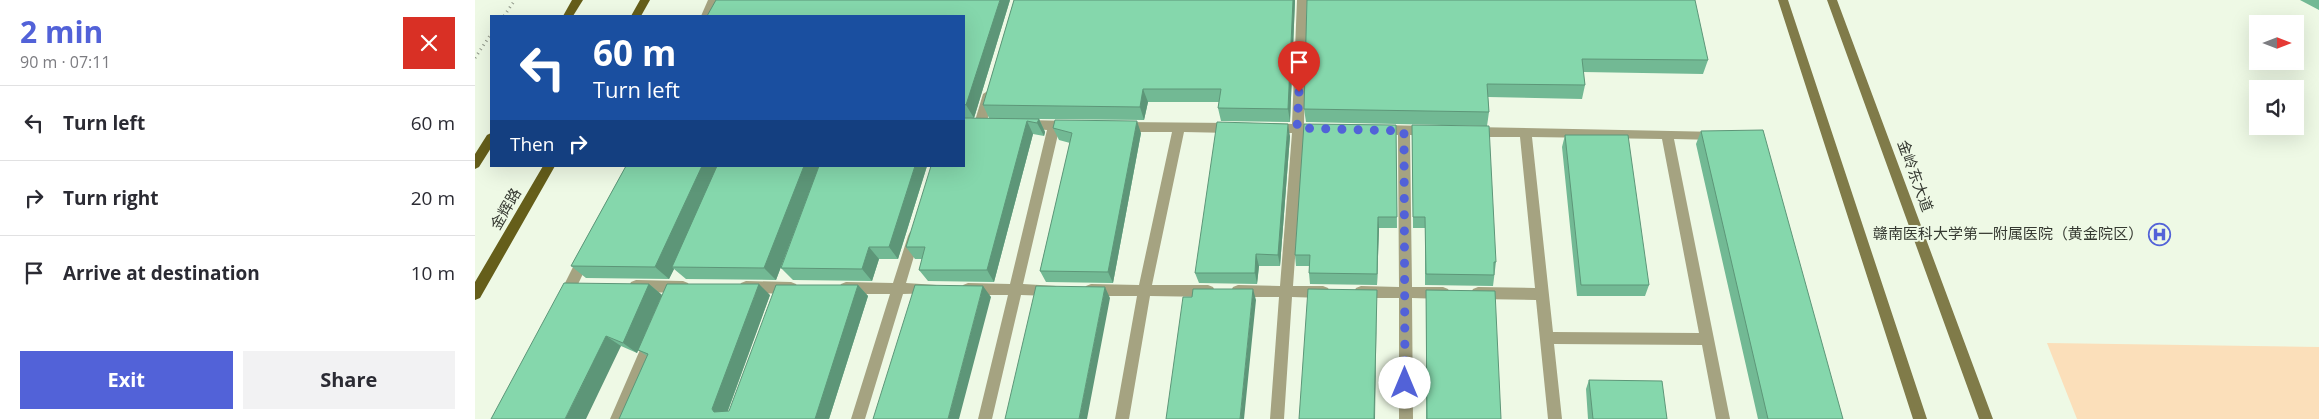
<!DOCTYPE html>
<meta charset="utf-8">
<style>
body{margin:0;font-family:"Open Sans","Noto Sans SC",sans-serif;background:#f2f2f3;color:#2b2b33;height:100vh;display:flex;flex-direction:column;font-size:19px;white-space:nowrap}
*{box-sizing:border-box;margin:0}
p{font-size:16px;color:#7c7c81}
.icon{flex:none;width:28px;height:28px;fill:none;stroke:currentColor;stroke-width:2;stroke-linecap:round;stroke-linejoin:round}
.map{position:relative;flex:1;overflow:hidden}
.panel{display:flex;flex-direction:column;background:#fff;width:475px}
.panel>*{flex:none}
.top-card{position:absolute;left:15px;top:15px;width:475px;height:152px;border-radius:0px;box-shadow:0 5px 20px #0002;background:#1a4fa0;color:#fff;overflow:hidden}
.needle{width:32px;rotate:90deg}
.controls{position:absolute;left:1774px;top:15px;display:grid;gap:10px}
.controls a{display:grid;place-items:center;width:55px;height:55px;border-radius:0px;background:#fff;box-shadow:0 5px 20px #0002;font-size:25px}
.pin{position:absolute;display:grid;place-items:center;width:42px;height:42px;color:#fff;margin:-51px -21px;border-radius:50% 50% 50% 0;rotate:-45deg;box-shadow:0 0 5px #0007}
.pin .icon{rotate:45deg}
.me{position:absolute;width:55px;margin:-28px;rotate:0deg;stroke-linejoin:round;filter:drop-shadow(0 0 4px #0008)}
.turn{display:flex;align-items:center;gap:18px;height:105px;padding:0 20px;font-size:22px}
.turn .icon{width:65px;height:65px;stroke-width:2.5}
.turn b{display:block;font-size:35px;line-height:42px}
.then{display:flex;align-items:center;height:48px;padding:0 20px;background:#0003;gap:10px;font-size:19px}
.round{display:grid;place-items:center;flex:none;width:52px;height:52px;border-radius:0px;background:#f2f2f3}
.head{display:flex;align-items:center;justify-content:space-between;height:85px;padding:0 20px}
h1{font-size:30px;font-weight:700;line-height:38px;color:#5262d8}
.cta{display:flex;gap:10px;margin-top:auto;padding:10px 20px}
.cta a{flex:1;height:58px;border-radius:0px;background:#5262d8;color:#fff;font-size:20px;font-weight:700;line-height:58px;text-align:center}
.cta a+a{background:#f2f2f3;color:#2b2b33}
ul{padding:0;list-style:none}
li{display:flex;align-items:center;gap:15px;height:75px;padding:0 20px;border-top:1px solid #e1e1e2}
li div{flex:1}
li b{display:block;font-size:19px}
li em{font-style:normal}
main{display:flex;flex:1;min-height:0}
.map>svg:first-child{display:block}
.green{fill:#fbdfba}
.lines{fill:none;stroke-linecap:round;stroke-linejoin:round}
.path{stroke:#8e9587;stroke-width:3;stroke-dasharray:1 4;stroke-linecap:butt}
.street{fill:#a5a381;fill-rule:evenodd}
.secondary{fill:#807b49;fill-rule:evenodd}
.primary{fill:#655e1a;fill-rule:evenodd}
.wall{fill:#72b994}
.shaded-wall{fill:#5d9678}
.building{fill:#85d7ac;stroke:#5d9678}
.route{stroke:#5262d8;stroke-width:9;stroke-dasharray:0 16.2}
.labels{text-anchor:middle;stroke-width:4;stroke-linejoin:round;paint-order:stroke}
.street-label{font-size:15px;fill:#353931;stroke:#eef9e5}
.poi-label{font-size:15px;fill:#353931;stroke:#eef9e5;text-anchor:end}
</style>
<main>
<section class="panel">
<div class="head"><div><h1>2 min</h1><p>90 m · 07:11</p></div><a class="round" style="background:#d93025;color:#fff"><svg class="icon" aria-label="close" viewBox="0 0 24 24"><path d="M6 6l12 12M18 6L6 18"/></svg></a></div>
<ul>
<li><svg class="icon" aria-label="left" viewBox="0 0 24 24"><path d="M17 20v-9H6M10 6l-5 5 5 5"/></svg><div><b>Turn left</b></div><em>60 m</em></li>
<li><svg class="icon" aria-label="right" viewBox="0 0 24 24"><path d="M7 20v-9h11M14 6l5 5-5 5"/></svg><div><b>Turn right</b></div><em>20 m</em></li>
<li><svg class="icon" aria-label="arrive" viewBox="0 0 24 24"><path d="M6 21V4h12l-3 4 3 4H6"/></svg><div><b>Arrive at destination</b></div><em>10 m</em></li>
</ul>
<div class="cta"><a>Exit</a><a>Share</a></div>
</section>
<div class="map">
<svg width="1844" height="419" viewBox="0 0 1844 419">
<rect width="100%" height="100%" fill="#eef9e5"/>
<path class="green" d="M 1572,343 L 1844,347 L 1844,419 L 1602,419 Z"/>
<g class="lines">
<path class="path" d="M 29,16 L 40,0
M 0,58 L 16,34"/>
<path class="street" d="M 233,0 L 243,0 L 236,16 L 226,16 Z
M 822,0 L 832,0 L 829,124 L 846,124 L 852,129 L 846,134 L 829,133 L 818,286 L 848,286 L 853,288 L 855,292 L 853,296 L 848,298 L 817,297 L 809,419 L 795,419 L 804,297 L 763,297 L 758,295 L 756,291 L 758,287 L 763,285 L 805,286 L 817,133 L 798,133 L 792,128 L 798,123 L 817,124 Z
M 514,90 L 520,94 L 511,124 L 505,129 L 499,124 L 508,94 Z
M 551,120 L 596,121 L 602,126 L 596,131 L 584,130 L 548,284 L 581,286 L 583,290 L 581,294 L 576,296 L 546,295 L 517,419 L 503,419 L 533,295 L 493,295 L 488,293 L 486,289 L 488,285 L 493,283 L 535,284 L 572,130 L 547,128 L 545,125 L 547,122 Z
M 648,122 L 756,123 L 762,128 L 756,133 L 709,132 L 677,285 L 733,285 L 738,287 L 740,291 L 738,295 L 733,297 L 675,296 L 654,419 L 640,419 L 662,296 L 616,296 L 611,294 L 609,290 L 611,286 L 616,284 L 664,285 L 697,132 L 648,132 L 642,127 Z
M 906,125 L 953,126 L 959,131 L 953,136 L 935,135 L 937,287 L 968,287 L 973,289 L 975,293 L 973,297 L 968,299 L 937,298 L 938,419 L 924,419 L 924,298 L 886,298 L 881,296 L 879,292 L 881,288 L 886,286 L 924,287 L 923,135 L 902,133 L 900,130 Z
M 998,127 L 1245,132 L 1247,135 L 1241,140 L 1199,139 L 1255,419 L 1241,419 L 1227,345 L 1079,344 L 1087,419 L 1073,419 L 1061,300 L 1003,299 L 998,297 L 996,293 L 998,289 L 1003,287 L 1060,288 L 1045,137 L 998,137 L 992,132 ZM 1057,137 L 1187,139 L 1224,333 L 1078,332 Z
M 439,231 L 443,232 L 445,236 L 431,283 L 461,285 L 463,289 L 461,293 L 428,294 L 390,419 L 376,419 L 415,294 L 371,294 L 366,292 L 364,288 L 366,284 L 371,282 L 418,283 L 433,236 L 435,232 Z
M 110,251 L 115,253 L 116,257 L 95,301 L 90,303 L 85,301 L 83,297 L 105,253 Z
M 161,280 L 208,281 L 213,283 L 215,287 L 213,291 L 208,293 L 161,292 L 156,290 L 154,286 L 156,282 Z
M 271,281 L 316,282 L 321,284 L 323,288 L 321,292 L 316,294 L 271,293 L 266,291 L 264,287 L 266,283 Z
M 176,334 L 181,336 L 183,340 L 149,419 L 135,419 L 171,336 Z"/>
<path class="secondary" d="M 1303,0 L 1313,0 L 1452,419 L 1438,419 Z
M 1352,0 L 1362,0 L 1518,419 L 1504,419 Z"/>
<path class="primary" d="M 97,0 L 108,0 L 98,16 L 88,16 Z
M 165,0 L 175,0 L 166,16 L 156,16 Z
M 16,133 L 16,148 L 4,167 L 0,169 L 0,154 L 12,135 Z
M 68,166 L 80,166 L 5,298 L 0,300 L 0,282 Z"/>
</g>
<path class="wall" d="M 535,0 L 499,118 L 514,118 L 508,105 L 539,0 L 820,0 L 815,122 L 746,121 L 743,108 L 744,102 L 673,102 L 669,120 L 564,119 L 570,132 L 569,136 L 558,134 L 519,282 L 453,281 L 444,270 L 447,259 L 440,259 L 431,247 L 497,118 L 489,118 L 489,16 Z
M 832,0 L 1233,60 L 1228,74 L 1108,72 L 1110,85 L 1107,99 L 1013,97 L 1014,112 L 1012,126 L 831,122 L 829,109 Z
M 1825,0 L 1844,0 L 1844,10 Z
M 921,125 L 922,228 L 904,228 L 902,285 L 835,284 L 834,273 L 834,266 L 821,266 L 820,255 Z
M 937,125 L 1021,262 L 1018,286 L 950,285 L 950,228 L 938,228 Z
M 578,128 L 666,133 L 638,283 L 571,282 L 565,271 L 595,143 L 584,140 Z
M 1226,131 L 1368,419 L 1283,419 L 1221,144 Z
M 1090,135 L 1174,285 L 1170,296 L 1102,296 L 1087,147 Z
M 815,136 L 805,266 L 784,266 L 782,284 L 724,283 L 720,273 Z
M 151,166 L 452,166 L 423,259 L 404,259 L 397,281 L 318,280 L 306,268 L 341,175 L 301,280 L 211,279 L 199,269 L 194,279 L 111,278 L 96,266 Z
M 174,284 L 187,295 L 169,335 L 295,295 L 253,411 L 254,411 L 383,285 L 393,296 L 354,419 L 144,419 L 172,356 L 163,350 L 162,353 L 146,346 L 16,419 Z
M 951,290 L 1026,419 L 951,419 Z
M 1114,380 L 1192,419 L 1113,419 L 1111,389 Z"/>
<path class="shaded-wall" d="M 525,0 L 535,0 L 499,118 L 491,105 Z
M 818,0 L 820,0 L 815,122 L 813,109 Z
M 668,89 L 673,102 L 669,120 L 665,107 Z
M 564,119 L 570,132 L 569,136 L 562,123 Z
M 552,121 L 558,134 L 519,282 L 512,270 Z
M 662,121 L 666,133 L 638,283 L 633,272 Z
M 813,124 L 815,136 L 805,266 L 803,255 Z
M 227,166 L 245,166 L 197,267 L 199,269 L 194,279 L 180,267 Z
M 329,166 L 344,166 L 301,280 L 289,268 Z
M 440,166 L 452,166 L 423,259 L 414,247 Z
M 903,217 L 904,228 L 902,285 L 902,274 Z
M 394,247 L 404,259 L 397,281 L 387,269 Z
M 781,254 L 784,266 L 782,284 L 780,273 Z
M 174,284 L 187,295 L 162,353 L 148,343 Z
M 284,284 L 295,295 L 250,418 L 239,412 L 237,409 Z
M 383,285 L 393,296 L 354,419 L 340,419 Z
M 508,286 L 516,297 L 484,419 L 473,419 Z
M 630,287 L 635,298 L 612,419 L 604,419 Z
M 778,289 L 781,300 L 769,419 L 765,419 Z
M 902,290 L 900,419 L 899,419 Z
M 131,336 L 146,346 L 111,419 L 90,419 Z"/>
<path class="building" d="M 241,0 L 525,0 L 491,105 L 489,104 L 489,16 L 232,16 Z
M 539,0 L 818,0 L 813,109 L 743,108 L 746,89 L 668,89 L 665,107 L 508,105 Z
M 832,0 L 1220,0 L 1233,60 L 1107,59 L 1110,85 L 1012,84 L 1014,112 L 829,109 Z
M 489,118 L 564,119 L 562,123 L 552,121 L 512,270 L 444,270 L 450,247 L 431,247 L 456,166 L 489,166 Z
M 580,120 L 662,121 L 633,272 L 565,271 L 597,133 L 578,128 Z
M 742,122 L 813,124 L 803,255 L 781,254 L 780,273 L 720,273 Z
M 829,124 L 921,125 L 922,217 L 903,217 L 902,274 L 834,273 L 835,255 L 820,255 Z
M 937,125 L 1014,126 L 1021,262 L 1019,262 L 1019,275 L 951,274 L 950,217 L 938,217 Z
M 1288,130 L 1368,419 L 1293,419 L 1226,131 Z
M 1090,135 L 1153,135 L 1174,285 L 1106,285 Z
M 151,166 L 227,166 L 180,267 L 96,266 Z
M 242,166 L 329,166 L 289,268 L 197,267 Z
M 344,166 L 440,166 L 414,247 L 394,247 L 387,269 L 306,268 Z
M 89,283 L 174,284 L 148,343 L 131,336 L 90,419 L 16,419 Z
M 192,284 L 284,284 L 237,409 L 239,412 L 254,411 L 301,285 L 383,285 L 340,419 L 144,419 L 173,354 L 163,350 Z
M 440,285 L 508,286 L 473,419 L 398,419 Z
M 561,286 L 630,287 L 604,419 L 530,419 Z
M 718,289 L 778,289 L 765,419 L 691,419 L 708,297 L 717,297 Z
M 833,289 L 902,290 L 899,419 L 824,419 Z
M 951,290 L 1020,291 L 1026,419 L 952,419 Z
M 1114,380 L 1187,381 L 1192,419 L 1118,419 Z"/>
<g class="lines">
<path class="route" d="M 824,92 L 822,128 L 929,131 L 930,383"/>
</g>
<defs>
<symbol id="hospital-ring" viewBox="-11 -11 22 22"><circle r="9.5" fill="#eef9e5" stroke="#5262d8" stroke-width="1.5"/><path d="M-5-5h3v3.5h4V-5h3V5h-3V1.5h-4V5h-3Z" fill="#5262d8"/></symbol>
</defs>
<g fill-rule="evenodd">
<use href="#hospital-ring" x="1672" y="222" width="25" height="25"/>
</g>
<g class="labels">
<g class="street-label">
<text transform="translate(1440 176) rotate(70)" y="5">金岭东大道</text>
<text transform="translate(31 209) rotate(-60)" y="5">金辉路</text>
</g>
<g class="poi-label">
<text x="1668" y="239">赣南医科大学第一附属医院（黄金院区）</text>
</g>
</g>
</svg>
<div class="controls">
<a><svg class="needle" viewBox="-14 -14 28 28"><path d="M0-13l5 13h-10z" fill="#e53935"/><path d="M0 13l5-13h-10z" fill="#7c7c81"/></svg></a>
<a><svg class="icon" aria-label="sound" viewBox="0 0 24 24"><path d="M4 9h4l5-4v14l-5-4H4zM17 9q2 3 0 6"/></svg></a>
</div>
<div class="pin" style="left:824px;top:92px;background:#d93025"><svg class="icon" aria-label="arrive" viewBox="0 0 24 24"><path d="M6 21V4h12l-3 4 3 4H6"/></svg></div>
<svg class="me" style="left:930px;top:383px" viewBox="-20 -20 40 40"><circle r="19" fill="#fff"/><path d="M0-13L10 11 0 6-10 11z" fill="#5262d8"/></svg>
<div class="top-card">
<div class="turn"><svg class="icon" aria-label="left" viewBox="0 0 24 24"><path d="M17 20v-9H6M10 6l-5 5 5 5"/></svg><div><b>60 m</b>Turn left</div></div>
<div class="then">Then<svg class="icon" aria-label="right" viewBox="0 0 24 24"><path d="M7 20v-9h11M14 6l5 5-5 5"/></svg></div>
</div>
</div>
</main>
